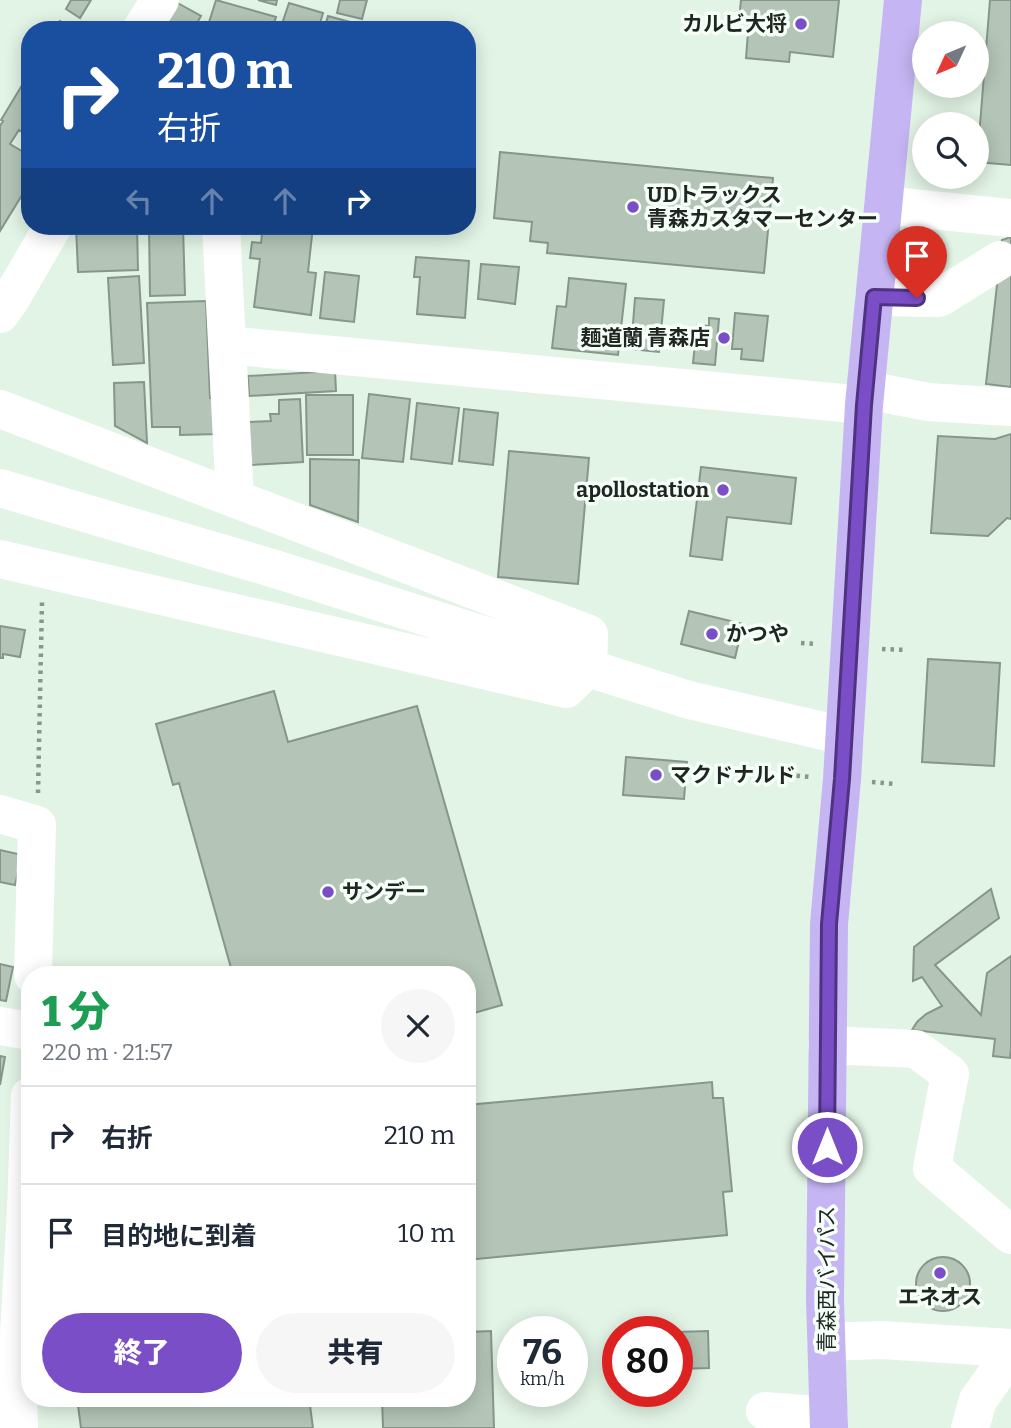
<!DOCTYPE html>
<html lang="ja">
<meta charset="utf-8">
<style>
body{margin:0;font-family:Bitter,"Noto Sans JP",serif;background:#f6f6f7;color:#1f2937;height:100vh;display:flex;flex-direction:column;font-size:26px;white-space:nowrap}
*{box-sizing:border-box;margin:0}
p{font-size:23px;color:#747a83}
.icon{flex:none;width:38px;height:38px;fill:none;stroke:currentColor;stroke-width:2;stroke-linecap:round;stroke-linejoin:round}
.map{position:relative;flex:1;overflow:hidden}
.side{position:absolute;left:21px;top:966px;width:455px;height:441px;display:flex;flex-direction:column;background:#fff;border-radius:28px;box-shadow:0 4px 18px #0003}
.side>*{flex:none}
.guide{position:absolute;left:21px;top:21px;width:455px;height:214px;border-radius:28px;box-shadow:0 4px 18px #0003;background:#1a4fa0;color:#fff;overflow:hidden}
.needle{width:46px;rotate:226deg}
.buttons{position:absolute;left:912px;top:21px;display:grid;gap:14px}
.buttons a{display:grid;place-items:center;width:77px;height:77px;border-radius:50%;background:#fff;box-shadow:0 4px 18px #0003;font-size:35px}
.speed{position:absolute;left:497px;top:1316px;display:flex;gap:14px;font-size:35px;font-weight:700;text-align:center}
.speed>*{display:grid;place-content:center;width:91px;height:91px;border-radius:50%;background:#fff;box-shadow:0 4px 18px #0003;line-height:1}
.speed small{font-size:18px;font-weight:400}
.speed .limit{border:10px solid #d22;background:#fff;color:#111}
.pin{position:absolute;display:grid;place-items:center;width:60px;height:60px;color:#fff;margin:-72px -30px;border-radius:50% 50% 50% 0;rotate:-45deg;box-shadow:0 0 7px #0007}
.pin .icon{rotate:45deg}
.me{position:absolute;width:77px;margin:-38px;rotate:0deg;stroke-linejoin:round;filter:drop-shadow(0 0 5px #0008)}
.turn{display:flex;align-items:center;gap:24px;height:147px;padding:0 21px;font-size:32px}
.turn .icon{width:91px;height:91px;stroke-width:2.5}
.turn b{display:block;font-size:49px;line-height:60px}
.lanes{display:flex;align-items:center;height:66px;padding:0 21px;background:#0003;justify-content:center;gap:35px;direction:ltr}
.lanes .off{opacity:.35}
.round{display:grid;place-items:center;flex:none;width:74px;height:74px;border-radius:37px;background:#f6f6f7}
.summary{display:flex;align-items:center;justify-content:space-between;height:119px;padding:0 21px}
h1{font-size:42px;font-weight:800;line-height:52px;color:#1e9e55}
.button{display:flex;gap:14px;margin-top:auto;padding:14px 21px}
.button a{flex:1;height:80px;border-radius:42px;background:#7a4ec7;color:#fff;font-size:28px;font-weight:800;line-height:80px;text-align:center}
.button a+a{background:#f6f6f7;color:#1f2937}
ul{padding:0;list-style:none}
li{display:flex;align-items:center;gap:21px;height:98px;padding:0 21px;border-top:2px solid #e0e1e3}
li div{flex:1}
li b{display:block;font-size:26px}
li em{font-style:normal}
.map>svg:first-child{display:block}
.building{fill:#b4c5b7;stroke:#86968a;stroke-width:2}
.lines{fill:none;stroke-linecap:round;stroke-linejoin:round}
.path{stroke:#89968c;stroke-width:4.5;stroke-dasharray:3.5 5;stroke-linecap:butt}
.minor{stroke:#fff;stroke-width:38}
.highway{stroke:#c5b5f3;stroke-width:38}
.route-casing{stroke:#4f3381;stroke-width:18}
.route{stroke:#7a4ec7;stroke-width:12}
.poi-dot{fill:#7a4ec7;stroke:#f5fff7;stroke-width:2.5}
.labels{text-anchor:middle;stroke-width:7;stroke-linejoin:round;paint-order:stroke}
.poi-label{font-size:21px;font-weight:bold;fill:#202621;stroke:#f5fff7;text-anchor:start}
.street-label{font-size:21px;fill:#202621;stroke:#f5fff7}
</style>
<div class="map">
<svg width="1011" height="1428" viewBox="0 0 1011 1428">
<rect width="100%" height="100%" fill="#e2f4e6"/>
<path class="building" d="M 71,0 L 91,0 L 80,18 L 66,9 Z
M 216,0 L 276,17 L 272,30 L 207,29 Z
M 258,0 L 277,0 L 276,5 Z
M 340,0 L 367,0 L 362,19 L 337,13 Z
M 741,0 L 839,0 L 833,57 L 790,52 L 789,62 L 746,58 L 749,20 L 739,19 Z
M 990,0 L 1011,0 L 1011,165 L 977,162 Z
M 174,1 L 201,16 L 193,30 L 162,30 Z
M 289,3 L 323,13 L 318,30 L 280,30 Z
M 328,16 L 365,26 L 364,30 L 324,30 Z
M 60,21 L 74,30 L 55,30 Z
M 30,72 L 30,137 L 19,130 L 10,144 L 30,156 L 30,182 L 0,231 L 0,126 L 3,121 L 1,120 Z
M 500,152 L 773,178 L 764,273 L 547,253 L 548,243 L 530,241 L 532,222 L 494,218 Z
M 76,226 L 137,226 L 138,270 L 78,272 Z
M 149,226 L 183,226 L 185,295 L 150,296 Z
M 263,226 L 313,226 L 308,272 L 316,273 L 311,315 L 254,307 L 260,259 L 250,258 L 252,242 L 261,243 Z
M 1011,237 L 1011,387 L 986,384 L 1002,240 Z
M 416,257 L 469,261 L 465,318 L 417,314 L 420,277 L 414,277 Z
M 481,264 L 519,267 L 515,304 L 478,299 Z
M 325,272 L 359,276 L 354,322 L 320,318 Z
M 139,276 L 144,363 L 113,365 L 108,278 Z
M 569,278 L 626,284 L 618,355 L 552,348 L 557,306 L 566,307 Z
M 635,298 L 664,300 L 659,352 L 631,349 Z
M 206,301 L 210,398 L 217,398 L 218,434 L 180,435 L 180,427 L 152,427 L 147,303 Z
M 735,313 L 768,316 L 763,361 L 741,359 L 742,349 L 732,349 Z
M 709,318 L 719,319 L 715,365 L 693,363 L 697,325 L 709,326 Z
M 335,371 L 336,391 L 249,396 L 248,376 Z
M 144,382 L 147,443 L 115,426 L 114,383 Z
M 369,394 L 410,399 L 403,462 L 362,458 Z
M 306,395 L 353,395 L 353,455 L 307,455 Z
M 300,399 L 303,462 L 251,465 L 249,422 L 271,421 L 270,414 L 279,414 L 279,400 Z
M 417,403 L 459,408 L 452,464 L 411,459 Z
M 464,409 L 498,413 L 493,465 L 459,461 Z
M 1011,434 L 1011,519 L 1007,518 L 988,536 L 931,533 L 938,436 L 995,439 Z
M 509,451 L 589,458 L 578,584 L 498,577 Z
M 310,459 L 359,460 L 358,522 L 310,505 Z
M 701,467 L 796,478 L 791,524 L 727,517 L 722,560 L 690,556 Z
M 689,611 L 743,624 L 735,658 L 681,644 Z
M 0,626 L 25,630 L 20,657 L 3,654 L 3,658 L 0,658 Z
M 928,659 L 1000,663 L 994,766 L 922,762 Z
M 274,691 L 288,742 L 417,706 L 502,1005 L 467,1015 L 467,975 L 233,975 L 179,783 L 173,785 L 156,724 Z
M 626,757 L 687,762 L 684,799 L 623,795 Z
M 0,850 L 22,855 L 15,885 L 0,882 Z
M 991,889 L 999,918 L 935,965 L 981,1015 L 987,973 L 1011,956 L 1011,1048 L 1010,1058 L 993,1056 L 995,1039 L 912,1030 L 917,1022 L 926,1014 L 942,1006 L 922,977 L 913,981 L 914,947 Z
M 0,964 L 13,967 L 6,1001 L 0,1000 Z
M 0,1056 L 5,1057 L 0,1085 Z
M 712,1082 L 713,1098 L 723,1098 L 732,1191 L 723,1192 L 727,1235 L 467,1260 L 467,1105 Z
M916 1284a27 27 0 1 1 54 0a27 27 0 1 1-54 0Z
M 491,1331 L 494,1428 L 383,1428 L 382,1398 L 467,1398 L 467,1332 Z
M 708,1331 L 709,1368 L 677,1369 L 677,1332 Z
M 77,1398 L 309,1398 L 313,1428 L 81,1428 Z"/>
<g class="lines">
<path class="path" d="M 801,643 L 818,644
M 882,649 L 906,650
M 788,775 L 811,777
M 872,782 L 895,784
M 38,793 L 42,602"/>
<path class="minor" d="M 141,30 L 160,0
M 883,205 L 1011,218
M 221,226 L 235,499
M 874,297 L 939,298 L 1000,260
M 0,314 L 12,297 L 53,226
M 227,345 L 864,405
M 866,390 L 928,402 L 1011,407
M 0,409 L 589,634 L 588,668 L 566,689 L 0,559
M 0,488 L 275,569 L 689,700 L 845,736
M 0,814 L 37,825 L 33,975
M 0,1026 L 30,1031
M 827,1045 L 916,1049 L 950,1074 L 932,1168 L 1011,1235
M 826,1342 L 881,1340 L 1011,1348
M 765,1411 L 829,1416
M 19,1428 L 17,1371 L 26,1208 L 30,1096
M 970,1428 L 978,1400 L 1011,1354"/>
<path class="highway" d="M 829,1428 L 825,1300 L 829,924 L 842,779 L 864,405 L 903,0"/>
</g>
<g class="lines">
<defs>
<path id="route" d="M 827,1147 L 829,924 L 842,779 L 864,405 L 874,297 L 917,298"/>
</defs>
<use href="#route" class="route-casing"/>
<use href="#route" class="route"/>
</g>
<g class="poi-dot">
<circle cx="801" cy="24" r="7"/>
<circle cx="633" cy="207" r="7"/>
<circle cx="724" cy="338" r="7"/>
<circle cx="723" cy="490" r="7"/>
<circle cx="712" cy="634" r="7"/>
<circle cx="656" cy="775" r="7"/>
<circle cx="328" cy="892" r="7"/>
<circle cx="940" cy="1273" r="7"/>
</g>
<g class="labels">
<g class="poi-label">
<text x="787" y="31" text-anchor="end">カルビ大将</text>
<text x="647" y="202">UDトラックス<tspan x="647" dy="24">青森カスタマーセンター</tspan></text>
<text x="710" y="345" text-anchor="end">麺道蘭 青森店</text>
<text x="709" y="497" text-anchor="end">apollostation</text>
<text x="726" y="641">かつや</text>
<text x="670" y="782">マクドナルド</text>
<text x="342" y="899">サンデー</text>
<text x="940" y="1304" text-anchor="middle">エネオス</text>
</g>
<g class="street-label">
<text transform="translate(827 1279) rotate(-90)" y="7">青森西バイパス</text>
</g>
</g>
</svg>
<div class="buttons">
<a><svg class="needle" viewBox="-14 -14 28 28"><path d="M0-13l5 13h-10z" fill="#e53935"/><path d="M0 13l5-13h-10z" fill="#747a83"/></svg></a>
<a><svg class="icon" aria-label="search" viewBox="0 0 24 24"><circle cx="10" cy="10" r="6"/><path d="M15 15l6 6"/></svg></a>
</div>
<div class="speed"><div>76<small>km/h</small></div><div class="limit">80</div></div>
<div class="pin" style="left:917px;top:298px;background:#d93025"><svg class="icon" aria-label="arrive" viewBox="0 0 24 24"><path d="M6 21V4h12l-3 4 3 4H6"/></svg></div>
<svg class="me" style="left:827px;top:1147px" viewBox="-20 -20 40 40"><circle r="17" fill="#7a4ec7" stroke="#fff" stroke-width="3"/><path d="M0-11L8 9 0 5-8 9z" fill="#fff"/></svg>
<div class="guide">
<div class="turn"><svg class="icon" aria-label="right" viewBox="0 0 24 24"><path d="M7 20v-9h11M14 6l5 5-5 5"/></svg><div><b>210 m</b>右折</div></div>
<div class="lanes"><svg class="icon off" aria-label="left" viewBox="0 0 24 24"><path d="M17 20v-9H6M10 6l-5 5 5 5"/></svg><svg class="icon off" aria-label="ahead" viewBox="0 0 24 24"><path d="M12 20V5M6 11l6-6 6 6"/></svg><svg class="icon off" aria-label="ahead" viewBox="0 0 24 24"><path d="M12 20V5M6 11l6-6 6 6"/></svg><svg class="icon" aria-label="right" viewBox="0 0 24 24"><path d="M7 20v-9h11M14 6l5 5-5 5"/></svg></div>
</div>
<section class="side">
<div class="summary"><div><h1>1 分</h1><p>220 m · 21:57</p></div><a class="round"><svg class="icon" aria-label="close" viewBox="0 0 24 24"><path d="M6 6l12 12M18 6L6 18"/></svg></a></div>
<ul>
<li><svg class="icon" aria-label="right" viewBox="0 0 24 24"><path d="M7 20v-9h11M14 6l5 5-5 5"/></svg><div><b>右折</b></div><em>210 m</em></li>
<li><svg class="icon" aria-label="arrive" viewBox="0 0 24 24"><path d="M6 21V4h12l-3 4 3 4H6"/></svg><div><b>目的地に到着</b></div><em>10 m</em></li>
</ul>
<div class="button"><a>終了</a><a>共有</a></div>
</section>
</div>
